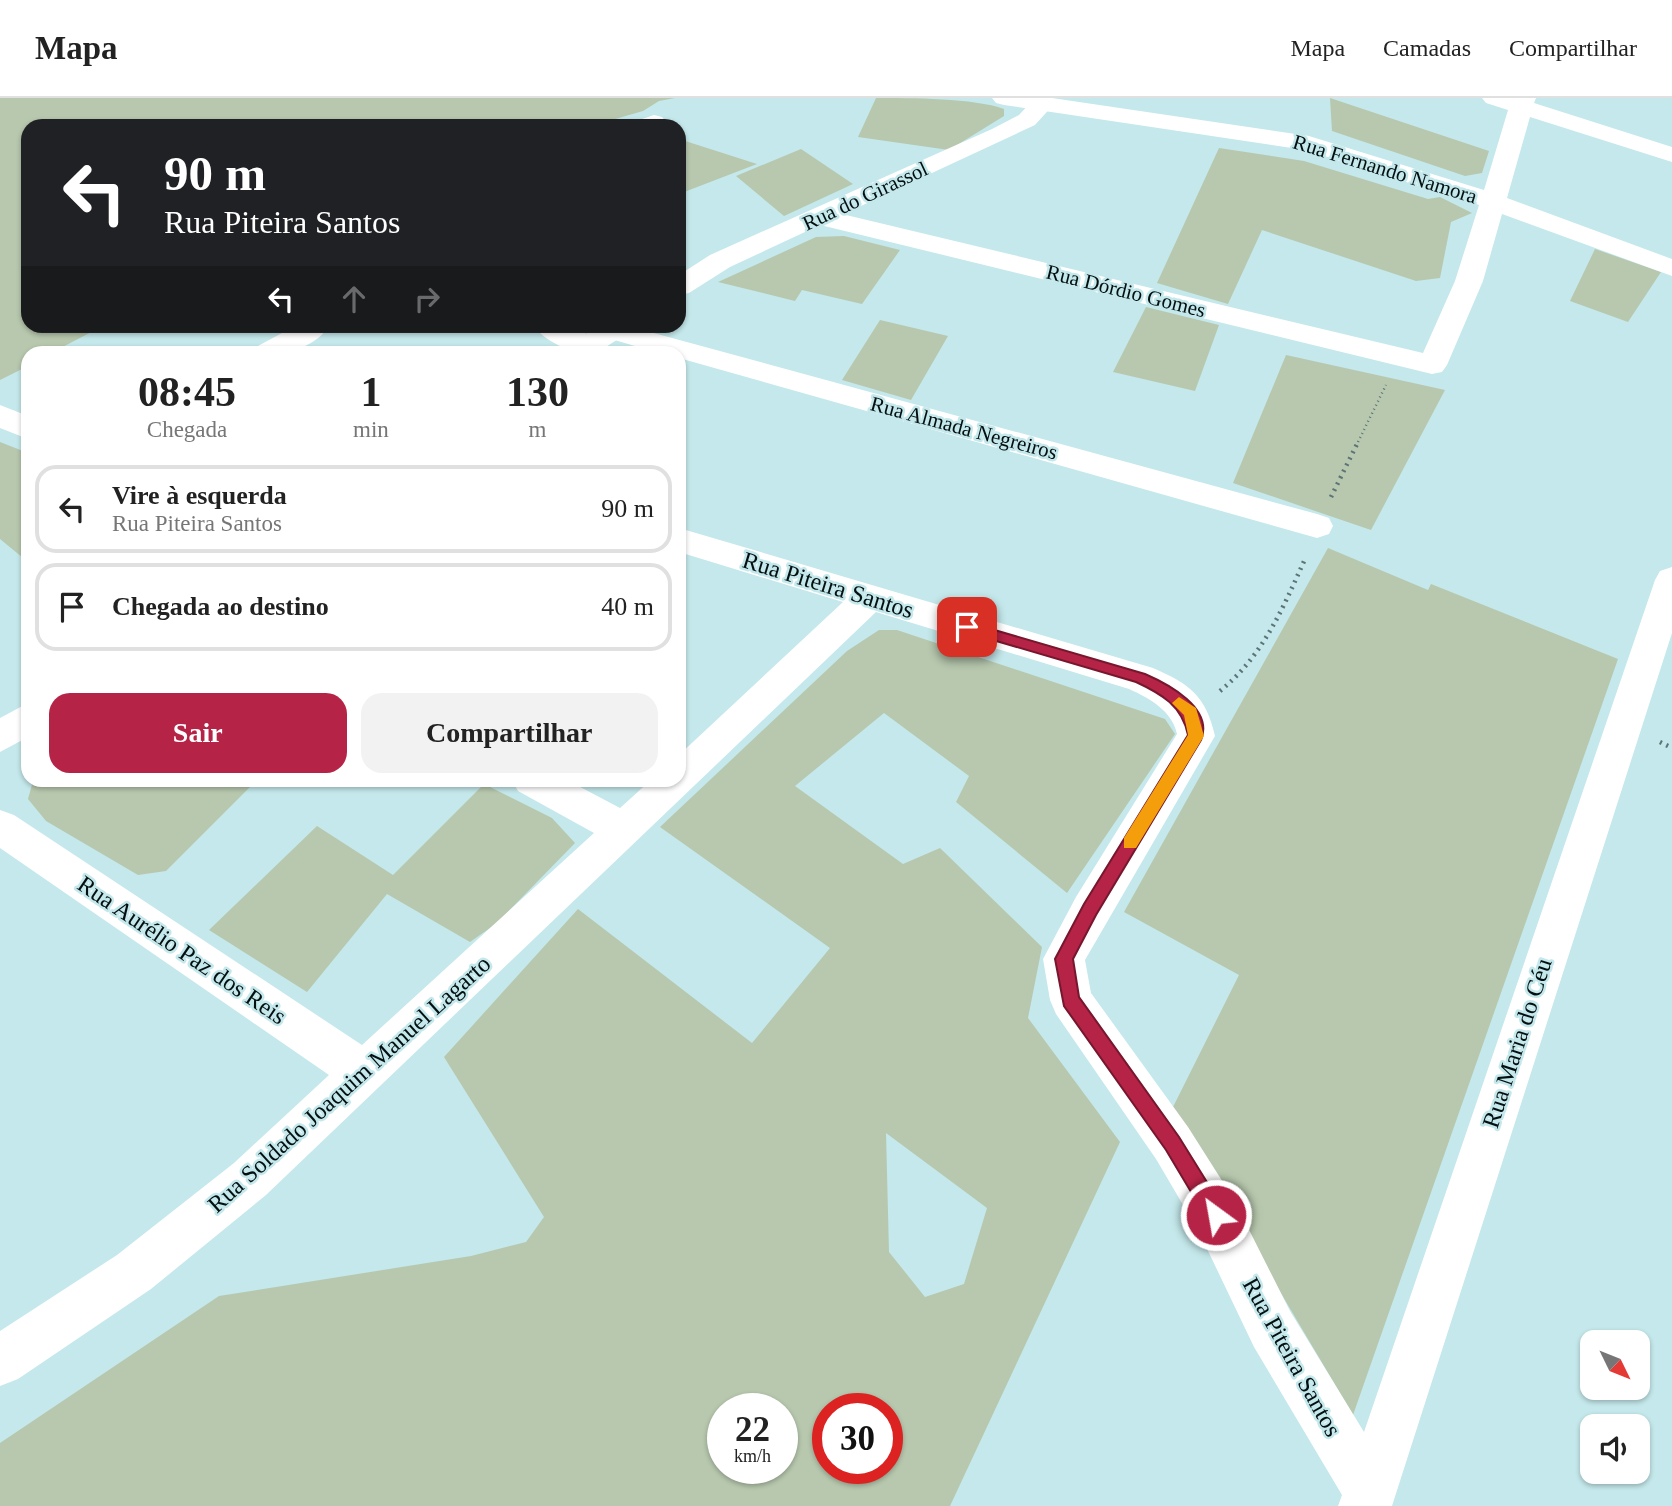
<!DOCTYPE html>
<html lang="pt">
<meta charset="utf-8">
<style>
body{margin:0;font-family:Georgia,serif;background:#f2f2f2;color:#222;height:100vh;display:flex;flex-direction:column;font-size:26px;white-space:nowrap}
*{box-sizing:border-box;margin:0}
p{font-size:23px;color:#767676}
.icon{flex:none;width:38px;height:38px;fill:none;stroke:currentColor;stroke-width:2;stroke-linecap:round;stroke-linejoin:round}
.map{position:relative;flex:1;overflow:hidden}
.sheet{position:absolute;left:21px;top:248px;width:665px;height:441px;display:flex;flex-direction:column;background:#fff;border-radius:21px;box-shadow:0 2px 5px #0004}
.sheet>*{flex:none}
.hud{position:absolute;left:21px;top:21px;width:665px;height:214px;border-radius:21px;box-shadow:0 2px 5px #0004;background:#202124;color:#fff;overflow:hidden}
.needle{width:46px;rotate:133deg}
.fabs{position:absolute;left:1580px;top:1232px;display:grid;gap:14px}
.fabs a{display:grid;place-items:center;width:70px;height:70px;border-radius:14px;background:#fff;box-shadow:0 2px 5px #0004;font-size:35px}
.speed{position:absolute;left:707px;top:1295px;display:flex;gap:14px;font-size:35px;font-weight:700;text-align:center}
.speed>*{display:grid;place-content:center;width:91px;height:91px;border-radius:50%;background:#fff;box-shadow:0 2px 5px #0004;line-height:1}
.speed small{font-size:18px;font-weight:400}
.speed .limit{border:10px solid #d22;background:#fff;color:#111}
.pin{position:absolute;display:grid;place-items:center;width:60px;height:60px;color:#fff;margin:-30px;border-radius:14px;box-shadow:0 4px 10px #0006}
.me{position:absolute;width:77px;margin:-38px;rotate:328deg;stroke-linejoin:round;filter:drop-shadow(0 0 5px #0008)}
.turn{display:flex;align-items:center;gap:24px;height:147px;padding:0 28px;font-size:32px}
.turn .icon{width:91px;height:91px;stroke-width:2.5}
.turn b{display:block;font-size:49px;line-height:60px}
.lanes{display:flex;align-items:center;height:66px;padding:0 28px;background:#0003;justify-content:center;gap:35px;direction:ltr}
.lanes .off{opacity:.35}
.eta{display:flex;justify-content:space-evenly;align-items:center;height:119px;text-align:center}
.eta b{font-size:42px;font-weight:600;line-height:49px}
.button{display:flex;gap:14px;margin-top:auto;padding:14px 28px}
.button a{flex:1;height:80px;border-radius:21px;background:#b52346;color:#fff;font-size:28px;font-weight:600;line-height:80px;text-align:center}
.button a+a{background:#f2f2f2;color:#222}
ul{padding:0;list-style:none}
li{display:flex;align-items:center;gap:21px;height:88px;margin:0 14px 10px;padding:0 14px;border:4px solid #e0e0e0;border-radius:21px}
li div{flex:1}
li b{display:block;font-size:26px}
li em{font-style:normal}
header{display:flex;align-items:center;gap:42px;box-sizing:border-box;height:98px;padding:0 35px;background:#fff;border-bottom:2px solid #e0e0e0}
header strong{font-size:33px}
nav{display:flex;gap:38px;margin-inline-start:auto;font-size:24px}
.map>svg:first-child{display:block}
.green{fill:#b7c8ae;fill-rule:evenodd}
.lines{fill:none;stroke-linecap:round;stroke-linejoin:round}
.path-far1{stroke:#5d7476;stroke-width:2.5;stroke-dasharray:1 3.5;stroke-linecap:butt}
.path{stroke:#5d7476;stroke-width:4.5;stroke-dasharray:2 5;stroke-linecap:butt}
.street{fill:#fff;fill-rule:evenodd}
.secondary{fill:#fff;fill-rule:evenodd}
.route{fill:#b52346;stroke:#76172e;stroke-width:2}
.slow{fill:#f59e0b}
.labels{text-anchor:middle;stroke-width:5;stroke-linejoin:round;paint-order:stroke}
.far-street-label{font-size:21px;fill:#040f10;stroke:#c4e8eb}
.street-label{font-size:24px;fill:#040f10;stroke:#c4e8eb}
</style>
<header>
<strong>Mapa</strong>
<nav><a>Mapa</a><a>Camadas</a><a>Compartilhar</a></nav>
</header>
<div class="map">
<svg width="1672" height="1408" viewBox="0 0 1672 1408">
<rect width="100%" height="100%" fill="#c4e8eb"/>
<path class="green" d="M 0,0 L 675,0 L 659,3 L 643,13 L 591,28 L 28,28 L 28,228 L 103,228 L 51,255 L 28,256 L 28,268 L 0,282 Z
M 876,0 C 911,0 974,0 1004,11 L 1004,18 L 949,52 L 858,39 Z
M 1330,0 L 1489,53 L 1482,75 L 1465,78 L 1332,33 Z
M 679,41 L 757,66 L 679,96 Z
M 1219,50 L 1304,63 L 1428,101 L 1440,99 L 1472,115 L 1451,124 L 1440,180 L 1416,183 L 1262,132 L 1228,206 L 1157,185 Z
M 801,51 L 853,86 L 784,118 L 736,78 Z
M 844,138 L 900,152 L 862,206 L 802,192 L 795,203 L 718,184 L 816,139 Z
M 1595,151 L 1661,174 L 1628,224 L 1570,203 Z
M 1146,209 L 1219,227 L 1195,293 L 1113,274 Z
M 880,222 L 948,238 L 911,302 L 842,282 Z
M 1286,257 L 1445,292 L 1371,432 L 1233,385 Z
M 0,344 L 28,355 L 28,464 L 0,441 Z
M 1328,450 L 1428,492 L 1431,486 L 1618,561 L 1353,1317 L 1172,1011 L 1239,877 L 1124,814 Z
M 879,532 L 897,532 L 1165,621 L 1175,636 L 1067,795 L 956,704 L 969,678 L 884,615 L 795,688 L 903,766 L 940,750 L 1042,849 L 1028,920 L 1120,1044 L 950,1408 L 0,1408 L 0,1345 L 219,1198 L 471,1158 L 526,1144 L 544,1119 L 444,959 L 578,811 L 752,945 L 830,850 L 660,729 L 847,553 ZM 886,1035 L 987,1110 L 964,1186 L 925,1199 L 889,1154 ZM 723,1311 L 782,1311 L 782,1370 L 723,1370 ZM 828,1311 L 887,1311 L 887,1370 L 828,1370 Z
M 33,683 L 33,682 L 256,683 L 166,773 L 138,777 L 46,723 L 28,701 Z
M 484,686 L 552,720 L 575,745 L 497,825 L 470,844 L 387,796 L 307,894 L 209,832 L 317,728 L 393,777 Z"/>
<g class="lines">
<path class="path-far1" d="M 1356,348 L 1386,287"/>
<path class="path" d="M 1331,399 L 1357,346
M 1220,593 C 1263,558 1283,510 1305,461
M 1660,644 L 1672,650"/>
<path class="street" d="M 992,0 L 1052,0 L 1309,38 L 1484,92 L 1508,12 L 1486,5 L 1482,0 L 1536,0 L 1534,5 L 1672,49 L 1672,64 L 1530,19 L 1507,100 L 1672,161 L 1672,178 L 1502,116 L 1483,183 L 1447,267 L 1442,274 L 1432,276 L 812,125 L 808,119 L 812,113 L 821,111 L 1423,255 L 1455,183 L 1479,107 L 1305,52 L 1004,7 L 996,5 Z
M 654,17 L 662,19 L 666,24 L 663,28 L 632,28 L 636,23 Z
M 295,228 L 329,228 C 312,254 279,256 252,256 L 256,249 Z
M 534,228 C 556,226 585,227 599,248 L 595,254 C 576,258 545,244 534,228 Z
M 600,228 L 628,228 L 1317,416 L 1329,420 L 1333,428 L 1329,436 L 1317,440 L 679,260 L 679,256 L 662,256 L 601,238 L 597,232 Z
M 0,307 L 28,318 L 28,341 L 0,330 Z
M 679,430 L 1153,570 C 1190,586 1206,598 1215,638 L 1085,862 L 1091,895 L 1188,1029 L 1233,1100 L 1290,1213 L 1364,1334 L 1655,482 L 1660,473 L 1672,469 L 1672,535 L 1392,1408 L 1338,1408 L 1342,1397 L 1254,1249 L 1199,1134 L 1156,1061 L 1056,916 L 1050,902 L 1043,861 L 1076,799 L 1177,636 C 1172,613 1151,601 1129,591 L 876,514 L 266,1097 L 151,1191 L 18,1281 L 0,1288 L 0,1233 L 117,1157 L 234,1065 L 329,977 L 0,750 L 0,712 L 14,717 L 362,947 L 594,735 L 518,693 L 512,682 L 567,682 L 620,710 L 651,682 L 679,682 L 679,657 L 843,504 L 679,454 Z"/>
<path class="secondary" d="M 1029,0 L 1053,0 L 1054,6 L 1035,27 L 730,169 L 689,195 L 679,197 L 679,177 L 710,157 L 992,31 L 1019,17 L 1030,5 Z
M 599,228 L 633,228 L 629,234 L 595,256 L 559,256 L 563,249 Z
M 28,605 L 28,639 L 0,654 L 0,620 Z"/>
</g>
<path class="route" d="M 967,524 L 1145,576 C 1168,586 1214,610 1201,642 L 1096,817 L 1073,861 L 1079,899 L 1179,1039 L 1223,1110 L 1226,1117 L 1223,1124 L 1216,1127 L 1209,1124 L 1166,1052 L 1064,908 L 1055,861 L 1084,806 L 1188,637 C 1182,608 1162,596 1136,584 L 962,533 L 962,525 Z"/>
<path class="slow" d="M 1179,599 L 1196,610 L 1204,638 L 1136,750 L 1124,750 L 1124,740 L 1188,637 L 1184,617 L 1172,605 Z"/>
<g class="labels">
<g class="far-street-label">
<text transform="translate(1385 71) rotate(17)" y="7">Rua Fernando Namora</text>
<text transform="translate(865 98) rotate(-25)" y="7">Rua do Girassol</text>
<text transform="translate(1126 193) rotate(14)" y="7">Rua Dórdio Gomes</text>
<text transform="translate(964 330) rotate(15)" y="7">Rua Almada Negreiros</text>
</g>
<g class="street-label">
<text transform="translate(828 487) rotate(17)" y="8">Rua Piteira Santos</text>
<text transform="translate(182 852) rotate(34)" y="8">Rua Aurélio Paz dos Reis</text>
<text transform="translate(1517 945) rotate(-72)" y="8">Rua Maria do Céu</text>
<text transform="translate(349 986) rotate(-42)" y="8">Rua Soldado Joaquim Manuel Lagarto</text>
<text transform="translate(1292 1259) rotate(61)" y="8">Rua Piteira Santos</text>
</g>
</g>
</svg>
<div class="fabs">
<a><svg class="needle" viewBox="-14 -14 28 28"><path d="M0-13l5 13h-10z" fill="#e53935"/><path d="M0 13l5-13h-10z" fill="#767676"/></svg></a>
<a><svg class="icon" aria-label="sound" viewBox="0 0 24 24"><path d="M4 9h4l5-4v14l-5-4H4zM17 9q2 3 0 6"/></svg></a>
</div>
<div class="speed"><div>22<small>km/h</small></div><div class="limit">30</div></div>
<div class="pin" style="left:967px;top:529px;background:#d93025"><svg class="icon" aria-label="arrive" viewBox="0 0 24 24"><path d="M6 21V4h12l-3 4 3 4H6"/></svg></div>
<svg class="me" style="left:1216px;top:1117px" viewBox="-20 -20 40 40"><circle r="17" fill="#b52346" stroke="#fff" stroke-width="3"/><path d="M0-11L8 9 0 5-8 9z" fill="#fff"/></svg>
<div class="hud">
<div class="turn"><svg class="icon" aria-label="left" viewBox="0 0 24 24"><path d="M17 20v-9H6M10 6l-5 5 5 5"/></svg><div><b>90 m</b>Rua Piteira Santos</div></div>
<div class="lanes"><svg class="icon" aria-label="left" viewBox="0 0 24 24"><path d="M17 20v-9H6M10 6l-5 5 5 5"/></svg><svg class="icon off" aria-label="ahead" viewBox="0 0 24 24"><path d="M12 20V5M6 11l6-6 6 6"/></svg><svg class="icon off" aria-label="right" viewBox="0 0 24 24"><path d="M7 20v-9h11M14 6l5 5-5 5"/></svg></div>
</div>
<section class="sheet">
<div class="eta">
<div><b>08:45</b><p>Chegada</p></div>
<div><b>1</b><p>min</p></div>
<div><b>130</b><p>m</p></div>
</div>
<ul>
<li><svg class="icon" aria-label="left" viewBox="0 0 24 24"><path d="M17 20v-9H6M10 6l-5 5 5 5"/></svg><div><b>Vire à esquerda</b><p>Rua Piteira Santos</p></div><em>90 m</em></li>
<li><svg class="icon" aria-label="arrive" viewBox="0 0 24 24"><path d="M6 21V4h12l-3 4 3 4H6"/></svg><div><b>Chegada ao destino</b></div><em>40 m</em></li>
</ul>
<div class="button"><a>Sair</a><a>Compartilhar</a></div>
</section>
</div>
